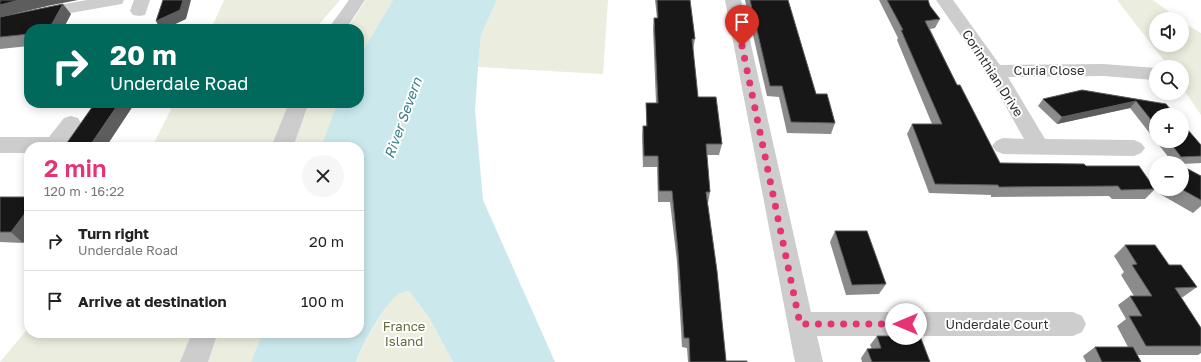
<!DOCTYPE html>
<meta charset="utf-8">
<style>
body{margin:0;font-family:"Golos Text",sans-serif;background:#f6f6f6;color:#222;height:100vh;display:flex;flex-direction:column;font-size:15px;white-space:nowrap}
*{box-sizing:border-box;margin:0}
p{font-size:13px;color:#767676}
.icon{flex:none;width:22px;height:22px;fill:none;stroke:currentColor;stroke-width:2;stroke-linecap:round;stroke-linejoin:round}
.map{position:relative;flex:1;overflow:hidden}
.drawer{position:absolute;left:24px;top:142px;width:340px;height:196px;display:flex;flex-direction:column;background:#fff;border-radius:16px;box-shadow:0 2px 10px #0003}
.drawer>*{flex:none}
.guide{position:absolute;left:24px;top:24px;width:340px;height:84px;border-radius:16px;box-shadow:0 2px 10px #0003;background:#00695c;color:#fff;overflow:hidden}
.controls{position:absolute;left:1149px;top:12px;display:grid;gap:8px}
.controls a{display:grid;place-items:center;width:40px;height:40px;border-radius:50%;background:#fff;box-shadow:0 2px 10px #0003;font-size:20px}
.pin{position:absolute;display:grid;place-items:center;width:34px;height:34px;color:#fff;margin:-41px -17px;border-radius:50% 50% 50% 0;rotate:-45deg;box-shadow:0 0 4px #0007}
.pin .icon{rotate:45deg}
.me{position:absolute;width:44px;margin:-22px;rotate:270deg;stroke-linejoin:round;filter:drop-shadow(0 0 3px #0008)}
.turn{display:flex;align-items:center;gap:14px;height:84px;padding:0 20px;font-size:18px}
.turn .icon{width:52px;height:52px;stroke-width:2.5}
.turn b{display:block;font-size:28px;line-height:34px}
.round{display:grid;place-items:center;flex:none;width:42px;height:42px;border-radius:21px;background:#f6f6f6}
.headline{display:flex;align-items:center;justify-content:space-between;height:68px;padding:0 20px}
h1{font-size:24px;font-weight:600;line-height:30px;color:#e73274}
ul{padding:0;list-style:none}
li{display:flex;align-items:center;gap:12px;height:60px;padding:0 20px;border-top:1px solid #e0e0e0}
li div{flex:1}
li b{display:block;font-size:15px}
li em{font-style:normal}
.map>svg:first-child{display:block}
.green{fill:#ebedde}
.water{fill:#cbe9ed}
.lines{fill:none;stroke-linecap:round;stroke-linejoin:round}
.minor{fill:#cdcdcd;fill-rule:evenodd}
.wall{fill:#8b8b8b}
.shaded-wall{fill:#5d5d5d}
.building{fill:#171717;stroke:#5d5d5d}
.route{stroke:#e73274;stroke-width:7;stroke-dasharray:0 12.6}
.labels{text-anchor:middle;stroke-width:4;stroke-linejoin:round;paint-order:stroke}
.street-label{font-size:13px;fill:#303030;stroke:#fff}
.park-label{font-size:13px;fill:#616d3d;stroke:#fff}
.water-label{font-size:14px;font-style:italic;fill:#397f87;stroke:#fff}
</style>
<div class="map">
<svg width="1201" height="362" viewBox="0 0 1201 362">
<rect width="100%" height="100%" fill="#fff"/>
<path class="green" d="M 224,0 L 340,0 L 315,29 L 211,29 Z
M 366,0 L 393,0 L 359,57 L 359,29 L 347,29 Z
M 497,0 L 608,0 L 603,74 L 478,67 L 481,35 Z
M 1117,0 L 1153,0 L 1179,19 L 1156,19 L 1156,45 L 1182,45 L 1182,22 L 1201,33 L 1201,115 L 1182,87 L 1182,67 L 1169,67 Z
M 174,103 L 291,103 L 271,147 L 152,147 Z
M 310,103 L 337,103 L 321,147 L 292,147 Z
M 409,291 L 428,316 L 453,362 L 356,362 C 362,346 385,305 397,294 C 400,292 405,292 409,291 Z
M 29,327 L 29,333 L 196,333 L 185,362 L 0,362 Z
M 219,333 L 262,333 L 251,362 L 207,362 Z"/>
<path class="water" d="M 393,0 L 497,0 L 481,35 L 478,67 L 475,110 L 483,200 L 555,362 L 453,362 L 428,316 L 409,291 C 405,292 400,292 397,295 C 383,307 362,345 356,362 L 251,362 L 262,333 L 359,333 L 359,147 L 321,147 L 337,103 L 359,103 L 359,57 Z"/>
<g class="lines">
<path class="minor" d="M 87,0 L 124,0 L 122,4 L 116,5 L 48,17 L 0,29 L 0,19 L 47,7 Z
M 134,0 L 150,0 L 145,15 L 139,16 L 133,15 L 130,11 Z
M 349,0 L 365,0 L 346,29 L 328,29 Z
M 725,0 L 741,0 L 811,312 L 1073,312 L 1082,316 L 1086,324 L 1082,332 L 1073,336 L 817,336 L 823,362 L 795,362 Z
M 936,0 L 953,0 L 1000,65 L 1103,64 L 1156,68 L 1156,80 L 1154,80 L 1103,76 L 1008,77 L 1045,139 L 1134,140 L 1141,143 L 1145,148 L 1141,153 L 1134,156 L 1003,154 L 996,151 L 992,146 L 996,141 L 1003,138 L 1024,139 L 987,73 Z
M 289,103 L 309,103 L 293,147 L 271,147 Z
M 71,116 L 78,118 L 81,123 L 64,147 L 29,147 L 29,153 L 0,153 L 0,137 L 49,137 L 64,118 Z
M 192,333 L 218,333 L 208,362 L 180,362 Z"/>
</g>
<path class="wall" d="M 0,0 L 47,6 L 0,17 L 71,14 L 63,29 L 29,29 L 29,46 L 0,49 Z
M 655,0 L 690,0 L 695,39 L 693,50 L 698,97 L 722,144 L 719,155 L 707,155 L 710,192 L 708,203 L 707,203 L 726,361 L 747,362 L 688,362 L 687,348 L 682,347 L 677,262 L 670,202 L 658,202 L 657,167 L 643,167 L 642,137 L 643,126 L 646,126 L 646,103 L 656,103 L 653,29 L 654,18 L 657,18 Z
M 745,0 L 788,0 L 816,94 L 835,123 L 831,134 L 787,133 L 779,97 L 767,96 Z
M 879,0 L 928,0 L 930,6 L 940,19 L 935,28 L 930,29 L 957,85 L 1000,163 L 1086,166 L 1155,189 L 1145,199 L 1112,199 L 1109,196 L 991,197 L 991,195 L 929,193 L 907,134 L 912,124 L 932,124 L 897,40 L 898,38 Z
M 1082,90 L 1166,104 L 1156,115 L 1156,141 L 1182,141 L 1201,145 L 1201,163 L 1182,164 L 1182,163 L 1173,163 L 1130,108 L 1057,124 L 1038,106 L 1043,99 Z
M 1186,168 L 1201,176 L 1201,206 L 1193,213 L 1160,194 L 1165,189 L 1182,189 L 1182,172 Z
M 0,197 L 29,197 L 29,235 L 23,243 L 0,242 Z
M 835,231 L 886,284 L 879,294 L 846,295 L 830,242 Z
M 1125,245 L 1169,265 L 1197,287 L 1183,297 L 1181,297 L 1201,328 L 1201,353 L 1198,355 L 1137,355 L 1141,362 L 1086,362 L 1083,356 L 1095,347 L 1128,347 L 1117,326 L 1126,319 L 1118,305 L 1130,296 L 1134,296 L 1121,275 L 1124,272 L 1114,256 Z
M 895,328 L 930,362 L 862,362 L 861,358 L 867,349 L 872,349 L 870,345 L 877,336 L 890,336 Z"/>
<path class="shaded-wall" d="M 19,0 L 78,0 L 47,6 L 0,17 L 0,5 Z
M 183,0 L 191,0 L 186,19 L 165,29 L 160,29 L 156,21 Z
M 63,4 L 71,14 L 63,29 L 49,29 Z
M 1136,101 L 1130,108 L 1057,124 L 1062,117 Z
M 119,103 L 130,103 L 133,106 L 106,147 L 89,147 Z
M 29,208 L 29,235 L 23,243 L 11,232 Z"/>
<path class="building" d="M 0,0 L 19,0 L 0,5 Z
M 163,0 L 183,0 L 180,10 L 156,21 Z
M 657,0 L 690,0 L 695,39 L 692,39 L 698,97 L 716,97 L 722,144 L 706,144 L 710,192 L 706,192 L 717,271 L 726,361 L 747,361 L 747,362 L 690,362 L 689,338 L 684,338 L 678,252 L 672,191 L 659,191 L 658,156 L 644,156 L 643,126 L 647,126 L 646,103 L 658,103 L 654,18 L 658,18 Z
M 750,0 L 788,0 L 816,94 L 827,94 L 835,123 L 791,122 L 782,86 L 770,86 Z
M 887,0 L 928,0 L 930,6 L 940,19 L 925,21 L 957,85 L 960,85 L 1000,163 L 1084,164 L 1086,166 L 1139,166 L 1155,189 L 1121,190 L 1118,186 L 999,187 L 998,185 L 935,184 L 912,124 L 942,124 L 901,30 L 903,30 Z
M 63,4 L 49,29 L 29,29 L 29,34 L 0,37 L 0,17 Z
M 1082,90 L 1166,104 L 1175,115 L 1156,115 L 1156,126 L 1136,101 L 1062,117 L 1043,99 Z
M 95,103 L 119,103 L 89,147 L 64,147 Z
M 1182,123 L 1201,145 L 1201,156 L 1181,157 L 1169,141 L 1182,141 Z
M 1186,168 L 1201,176 L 1201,200 L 1181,189 L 1182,189 L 1182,172 Z
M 0,197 L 29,197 L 29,208 L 11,232 L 0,232 Z
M 835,231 L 867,231 L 886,284 L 852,285 Z
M 1125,245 L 1155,245 L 1169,265 L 1181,265 L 1197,287 L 1175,288 L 1201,328 L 1201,346 L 1146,346 L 1129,316 L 1142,316 L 1130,296 L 1152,296 L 1132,265 L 1137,264 Z
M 895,328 L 917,328 L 930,362 L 872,362 L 867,349 L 881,348 L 877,336 L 898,336 Z
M 1095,347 L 1133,347 L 1141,362 L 1102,362 Z"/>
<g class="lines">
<path class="route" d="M 742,46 L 800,324 L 906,324"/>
</g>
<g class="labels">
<g class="street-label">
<text x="1049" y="75">Curia Close</text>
<text transform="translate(993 73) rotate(57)" y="5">Corinthian Drive</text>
<text x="997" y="329">Underdale Court</text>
</g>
<g class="park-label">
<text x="404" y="331">France<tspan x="404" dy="15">Island</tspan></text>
</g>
<g class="water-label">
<text transform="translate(403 118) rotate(-70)" y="5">River Severn</text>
</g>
</g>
</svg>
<div class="controls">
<a><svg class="icon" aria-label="sound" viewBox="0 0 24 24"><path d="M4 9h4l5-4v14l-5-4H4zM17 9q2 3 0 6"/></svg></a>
<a><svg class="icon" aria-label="search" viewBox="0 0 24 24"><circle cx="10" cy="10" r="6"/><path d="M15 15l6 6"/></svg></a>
<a>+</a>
<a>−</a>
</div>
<div class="pin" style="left:742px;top:46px;background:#d93025"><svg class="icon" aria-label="arrive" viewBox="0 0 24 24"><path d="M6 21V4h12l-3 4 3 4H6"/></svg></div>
<svg class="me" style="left:906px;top:324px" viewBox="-20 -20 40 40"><circle r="19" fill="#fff"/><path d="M0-13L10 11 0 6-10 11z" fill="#e73274"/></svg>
<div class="guide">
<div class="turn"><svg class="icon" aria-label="right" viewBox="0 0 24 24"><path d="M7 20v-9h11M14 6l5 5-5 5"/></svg><div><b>20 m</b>Underdale Road</div></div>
</div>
<section class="drawer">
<div class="headline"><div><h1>2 min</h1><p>120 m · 16:22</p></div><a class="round"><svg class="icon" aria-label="close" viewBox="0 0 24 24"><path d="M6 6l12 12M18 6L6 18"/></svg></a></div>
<ul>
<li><svg class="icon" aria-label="right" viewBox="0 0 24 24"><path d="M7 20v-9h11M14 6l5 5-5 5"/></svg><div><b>Turn right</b><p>Underdale Road</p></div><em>20 m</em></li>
<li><svg class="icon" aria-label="arrive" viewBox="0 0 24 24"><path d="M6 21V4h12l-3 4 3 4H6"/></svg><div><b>Arrive at destination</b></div><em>100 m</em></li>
</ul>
</section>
</div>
